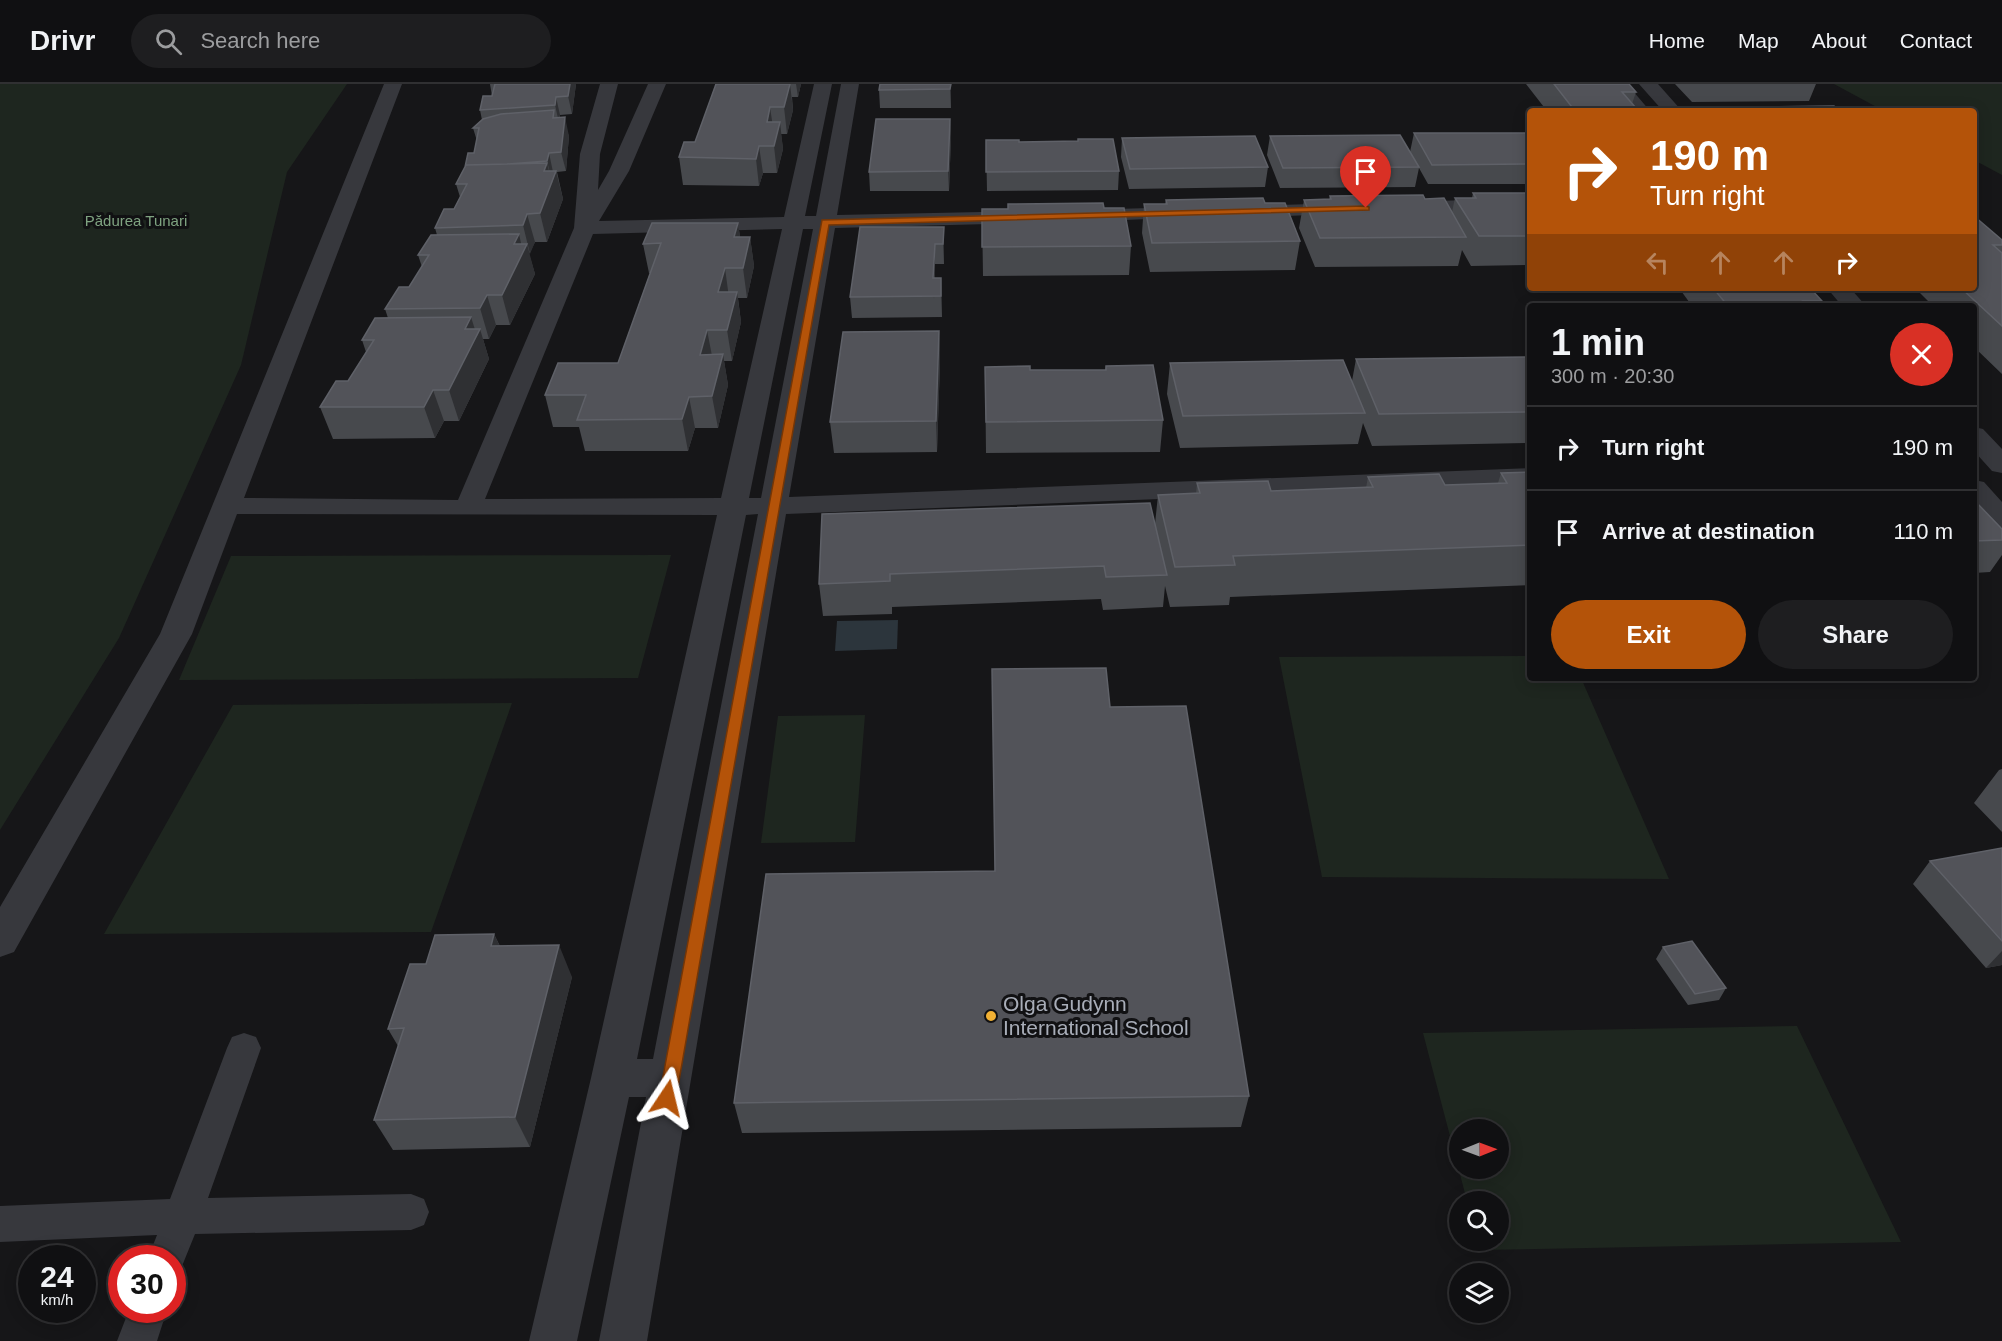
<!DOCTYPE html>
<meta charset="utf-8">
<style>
body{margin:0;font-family:Helvetica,sans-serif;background:#1e1e20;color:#f1f3f6;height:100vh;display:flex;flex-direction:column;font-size:22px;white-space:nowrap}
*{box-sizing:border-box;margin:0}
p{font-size:20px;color:#9c9d9f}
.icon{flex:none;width:33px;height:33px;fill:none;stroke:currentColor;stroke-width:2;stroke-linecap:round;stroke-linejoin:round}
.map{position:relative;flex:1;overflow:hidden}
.details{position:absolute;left:1527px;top:219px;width:450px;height:378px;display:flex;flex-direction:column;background:#101012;border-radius:6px;box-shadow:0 3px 15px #0003,0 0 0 2px #303032}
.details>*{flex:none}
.top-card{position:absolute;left:1527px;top:24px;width:450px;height:183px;border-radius:6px;box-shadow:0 3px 15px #0003,0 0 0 2px #303032;background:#b45309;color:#fff;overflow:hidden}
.needle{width:39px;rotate:89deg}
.controls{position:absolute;left:1449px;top:1035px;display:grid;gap:12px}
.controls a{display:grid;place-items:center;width:60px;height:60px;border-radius:50%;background:#101012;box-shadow:0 3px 15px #0003,0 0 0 2px #303032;font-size:30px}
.speed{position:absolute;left:18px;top:1161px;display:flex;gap:12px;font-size:30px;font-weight:700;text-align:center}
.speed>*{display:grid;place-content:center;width:78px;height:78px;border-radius:50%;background:#101012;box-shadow:0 3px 15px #0003,0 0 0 2px #303032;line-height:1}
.speed small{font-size:15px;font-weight:400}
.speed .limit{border:9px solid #d22;background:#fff;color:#111}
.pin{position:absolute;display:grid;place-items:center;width:51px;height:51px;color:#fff;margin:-62px -26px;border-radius:50% 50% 50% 0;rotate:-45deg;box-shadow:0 0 6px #0007}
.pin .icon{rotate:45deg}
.me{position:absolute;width:66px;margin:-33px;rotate:10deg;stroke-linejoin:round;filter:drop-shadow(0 0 4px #0008)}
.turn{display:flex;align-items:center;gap:21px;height:126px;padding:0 24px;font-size:27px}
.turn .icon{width:78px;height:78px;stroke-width:2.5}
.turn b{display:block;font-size:42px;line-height:51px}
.lanes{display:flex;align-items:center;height:57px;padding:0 24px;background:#0003;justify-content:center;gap:30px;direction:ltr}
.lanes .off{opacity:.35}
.round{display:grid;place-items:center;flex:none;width:63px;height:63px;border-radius:32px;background:#1e1e20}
.headline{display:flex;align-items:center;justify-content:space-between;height:102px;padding:0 24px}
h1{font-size:36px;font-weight:800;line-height:45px}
.primary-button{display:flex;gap:12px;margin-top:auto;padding:12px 24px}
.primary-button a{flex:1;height:69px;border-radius:36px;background:#b45309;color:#fff;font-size:24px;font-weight:800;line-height:69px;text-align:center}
.primary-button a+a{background:#1e1e20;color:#f1f3f6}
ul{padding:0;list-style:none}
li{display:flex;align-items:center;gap:18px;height:84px;padding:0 24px;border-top:2px solid #303032}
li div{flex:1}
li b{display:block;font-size:22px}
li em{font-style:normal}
header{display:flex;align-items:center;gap:36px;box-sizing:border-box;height:84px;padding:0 30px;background:#101012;border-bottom:2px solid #303032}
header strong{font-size:28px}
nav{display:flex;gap:33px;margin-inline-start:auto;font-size:21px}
.search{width:420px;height:54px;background:#1e1e20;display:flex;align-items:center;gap:15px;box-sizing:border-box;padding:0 21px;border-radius:33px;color:#9c9d9f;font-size:22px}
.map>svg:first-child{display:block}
.green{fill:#1e261f;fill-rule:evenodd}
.water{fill:#2c353c}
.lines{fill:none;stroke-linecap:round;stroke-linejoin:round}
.service{fill:#37383d;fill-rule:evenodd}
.minor{fill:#37383d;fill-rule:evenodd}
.wall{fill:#47494d}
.shaded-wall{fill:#2f3033}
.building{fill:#525359;stroke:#5f6168;stroke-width:1.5}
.route{fill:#b45309;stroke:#753606;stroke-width:1.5}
.poi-dot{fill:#f2b134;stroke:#111113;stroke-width:2}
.labels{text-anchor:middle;stroke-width:6;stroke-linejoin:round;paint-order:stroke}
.far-park-label{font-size:15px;fill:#7fa381;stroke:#111113}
.near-poi-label{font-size:21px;fill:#a8adb8;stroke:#111113;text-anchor:start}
</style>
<header>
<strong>Drivr</strong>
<div class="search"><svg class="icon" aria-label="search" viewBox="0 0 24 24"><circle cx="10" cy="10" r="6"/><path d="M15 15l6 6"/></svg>Search here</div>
<nav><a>Home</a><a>Map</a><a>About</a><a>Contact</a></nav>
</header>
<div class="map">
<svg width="2002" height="1257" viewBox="0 0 2002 1257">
<rect width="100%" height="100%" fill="#161618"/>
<path class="green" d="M 0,0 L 347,0 L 287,88 L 241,281 L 119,554 L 0,746 Z
M 1834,0 L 2002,0 L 2002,91 L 1974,76 L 1974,27 L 1884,27 Z
M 671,471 L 638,594 L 179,596 L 231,472 Z
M 1530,572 L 1530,594 L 1581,594 L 1669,795 L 1322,793 L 1279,573 Z
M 512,619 L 431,848 L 104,850 L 233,621 Z
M 865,631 L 855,758 L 761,759 L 778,632 Z
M 1797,942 L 1901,1158 L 1480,1166 L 1477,1157 L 1498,1156 L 1498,1118 L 1467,1117 L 1423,949 ZM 1460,1046 L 1498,1046 L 1498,1084 L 1460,1084 Z"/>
<path class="water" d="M 898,536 L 897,565 L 835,567 L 837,537 Z"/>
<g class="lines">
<path class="service" d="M 244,949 L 256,953 L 261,964 L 208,1114 L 411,1110 L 424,1115 L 429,1128 L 424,1141 L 411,1146 L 195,1150 L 180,1187 L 172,1191 L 172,1174 L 148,1174 L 157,1151 L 0,1158 L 0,1122 L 170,1115 L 227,964 L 232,953 Z
M 129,1226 L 167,1226 L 157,1257 L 117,1257 Z"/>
<path class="minor" d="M 384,0 L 402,0 L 244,414 L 458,416 L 574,144 L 580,70 L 600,0 L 618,0 L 600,70 L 598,106 L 609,87 L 648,0 L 666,0 L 629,87 L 599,137 L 784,133 L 814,0 L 832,0 L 805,132 L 816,132 L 841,0 L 859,0 L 837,131 L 1027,127 L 1034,129 L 1037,133 L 1034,137 L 1027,139 L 835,144 L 789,413 L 1530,384 L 1530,400 L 786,430 L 647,1257 L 599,1257 L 646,1013 L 629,1013 L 577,1257 L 529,1257 L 591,994 L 717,431 L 237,430 L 192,550 L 14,868 L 0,873 L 0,823 L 160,550 ZM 782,145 L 721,414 L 485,415 L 593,150 ZM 803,145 L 813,145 L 761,414 L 749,414 ZM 758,430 L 653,975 L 637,975 L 746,431 Z
M 1608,0 L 1627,0 L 1650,27 L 1631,27 Z
M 1639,0 L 1658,0 L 1682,27 L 1663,27 Z
M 1530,114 L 1530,126 L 1403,130 L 1396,128 L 1393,124 L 1396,120 L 1403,118 Z
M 1348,119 L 1355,121 L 1358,125 L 1355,129 L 1244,134 L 1237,132 L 1234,128 L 1237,124 L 1244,122 Z
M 1186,123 L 1193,125 L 1196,129 L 1193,133 L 1079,138 L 1072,136 L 1069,132 L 1072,128 L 1079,126 Z
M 1827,204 L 1850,204 L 1866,222 L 1842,222 Z
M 1974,343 L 1983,345 L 2002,365 L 2002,389 L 1992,387 L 1974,367 Z
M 1974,396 L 1984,398 L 2002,418 L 2002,444 L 1992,441 L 1974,421 Z"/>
</g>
<path class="wall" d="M 490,0 L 576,0 L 572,30 L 560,31 L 560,33 L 569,52 L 566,87 L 557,88 L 563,115 L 547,158 L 535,158 L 529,170 L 535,190 L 510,241 L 496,241 L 489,255 L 483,255 L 489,275 L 459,337 L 444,337 L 435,354 L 333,355 L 320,323 L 348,297 L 366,268 L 362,256 L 388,234 L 385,225 L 409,203 L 422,183 L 418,171 L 437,151 L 435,144 L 454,125 L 460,113 L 456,100 L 474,69 L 477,57 L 473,44 L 482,36 L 480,26 L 492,12 Z
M 716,0 L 801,0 L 798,13 L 792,13 L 793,26 L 787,50 L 781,50 L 783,65 L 777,89 L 763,89 L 759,102 L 683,101 L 679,73 L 695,58 Z
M 951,0 L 951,24 L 880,24 L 879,6 Z
M 1526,0 L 1629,0 L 1636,8 L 1632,20 L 1636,24 L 1652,27 L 1547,27 Z
M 1675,0 L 1816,0 L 1809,17 L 1692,18 Z
M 950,35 L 951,53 L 949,107 L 870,107 L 869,88 Z
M 1414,49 L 1530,49 L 1530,100 L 1428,100 L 1419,84 L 1415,103 L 1280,104 L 1267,71 L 1270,52 L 1410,68 Z
M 1122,54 L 1268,83 L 1265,103 L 1129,105 L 1121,73 Z
M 986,56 L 1019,58 L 1119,87 L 1118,106 L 987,107 Z
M 1473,109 L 1530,109 L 1530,181 L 1471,182 L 1462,166 L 1458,182 L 1315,183 L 1299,144 L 1304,116 L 1329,116 L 1330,112 L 1425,115 L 1452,128 L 1455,114 L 1472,114 Z
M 1166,116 L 1265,119 L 1300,157 L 1295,186 L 1150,188 L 1142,149 L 1144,120 L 1165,120 Z
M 1104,124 L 1131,162 L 1129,191 L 983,192 L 982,125 Z
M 1974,132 L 2002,156 L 2002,290 L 1974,263 L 1974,222 L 1933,222 L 1915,204 L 1974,204 Z
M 738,139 L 740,153 L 750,153 L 754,182 L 747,214 L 738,214 L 741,238 L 732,277 L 724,277 L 728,301 L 718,344 L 695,344 L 688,367 L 585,367 L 579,343 L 553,343 L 545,311 L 618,279 L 650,189 L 649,189 L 643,160 Z
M 944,143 L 944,180 L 935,180 L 935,194 L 942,215 L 942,233 L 852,234 L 850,213 Z
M 1679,204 L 1810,204 L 1822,217 L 1819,222 L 1692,222 Z
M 939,247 L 940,278 L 937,368 L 834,369 L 830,338 Z
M 1356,275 L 1530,277 L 1530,359 L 1372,362 L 1363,339 L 1358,360 L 1180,364 L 1167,310 L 1170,279 L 1352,297 Z
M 1106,282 L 1163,336 L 1160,368 L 986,369 L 985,283 L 1030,286 L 1105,286 Z
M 1530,388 L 1530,501 L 1230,513 L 1229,521 L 1170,523 L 1165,502 L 1163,523 L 1103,526 L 1101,515 L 892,523 L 892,530 L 823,532 L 819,500 L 1155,440 L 1158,411 L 1196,410 L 1197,399 L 1271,407 L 1366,404 L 1368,393 L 1445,401 L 1498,399 L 1501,389 Z
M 1974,416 L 2002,445 L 2002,471 L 1990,488 L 1974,489 Z
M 1110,623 L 1249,1012 L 1241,1043 L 742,1049 L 734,1019 L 994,787 Z
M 2002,685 L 2002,748 L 1974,719 L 1999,686 Z
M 2002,764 L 2002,881 L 1986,884 L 1913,800 L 1930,777 Z
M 494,850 L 500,862 L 572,893 L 530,1063 L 393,1066 L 374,1036 L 398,962 L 388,945 L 426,880 Z
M 1663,863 L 1726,904 L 1719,916 L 1688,921 L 1656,875 Z"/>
<path class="shaded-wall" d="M 570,0 L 576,0 L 572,30 L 568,12 Z
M 790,0 L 793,26 L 787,50 L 784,23 Z
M 796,0 L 801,0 L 798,13 Z
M 951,0 L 951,24 L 950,5 Z
M 556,13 L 560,31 L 559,39 L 555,21 Z
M 770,23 L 774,50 L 767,38 Z
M 565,33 L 569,52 L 566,87 L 561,68 Z
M 950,35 L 951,53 L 949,107 L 948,87 Z
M 780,38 L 783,65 L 777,89 L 774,62 Z
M 759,62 L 763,89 L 759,102 L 756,75 Z
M 549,69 L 553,88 L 552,97 L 547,77 Z
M 547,79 L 552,99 L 556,87 L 563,115 L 547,158 L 540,129 L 544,87 Z
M 527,130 L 535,158 L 530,170 L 523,141 Z
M 738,139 L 742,167 L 734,153 Z
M 944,143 L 944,180 L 943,160 Z
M 519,150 L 523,168 L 527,160 L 535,190 L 510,241 L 502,211 L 514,160 Z
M 750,153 L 754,182 L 747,214 L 743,184 Z
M 935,160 L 935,180 L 934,215 L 933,194 Z
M 725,184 L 729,214 L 718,208 Z
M 941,194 L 942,215 L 942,233 L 941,212 Z
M 737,208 L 741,238 L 732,277 L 727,246 Z
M 487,211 L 496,241 L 489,255 L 480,224 Z
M 471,233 L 477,252 L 480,245 L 489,275 L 459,337 L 449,306 L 465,245 Z
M 707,246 L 713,277 L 700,271 Z
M 939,247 L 940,278 L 937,368 L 936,337 Z
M 723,270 L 728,301 L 718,344 L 712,312 Z
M 433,306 L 444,337 L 435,354 L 424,323 Z
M 689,313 L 695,344 L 688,367 L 682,335 Z
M 494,850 L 509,882 L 491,862 Z
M 559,861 L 572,893 L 530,1063 L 515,1033 Z
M 2002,867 L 2002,881 L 1986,884 Z"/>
<path class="building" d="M 495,0 L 570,0 L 568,12 L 556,13 L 555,21 L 480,26 L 483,12 L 492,12 Z
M 716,0 L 790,0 L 784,23 L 770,23 L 767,38 L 780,38 L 774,62 L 759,62 L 756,75 L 679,73 L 684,58 L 695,58 Z
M 880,0 L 951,0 L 950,5 L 879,6 Z
M 1554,0 L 1629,0 L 1636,8 L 1622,8 L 1636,24 L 1649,24 L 1652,27 L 1575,27 Z
M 1834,22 L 1839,27 L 1763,27 L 1759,23 Z
M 554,26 L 553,34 L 565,33 L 561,68 L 549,69 L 547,77 L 507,80 L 466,81 L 465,83 L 468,69 L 474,69 L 479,44 L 473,44 L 483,35 L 501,30 Z
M 876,35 L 950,35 L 948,87 L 869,88 Z
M 1414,49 L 1530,49 L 1530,80 L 1432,81 Z
M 1400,51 L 1419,83 L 1283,84 L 1270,52 Z
M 1255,52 L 1268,83 L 1130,85 L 1122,54 Z
M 1078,55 L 1113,55 L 1119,87 L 986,88 L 986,56 L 1019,56 L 1019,58 L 1078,57 Z
M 547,79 L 544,87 L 556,87 L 540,129 L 527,130 L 523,141 L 435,144 L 444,125 L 454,125 L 467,100 L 456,100 L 466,81 Z
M 1473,109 L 1530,109 L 1530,152 L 1479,152 L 1455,114 L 1476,114 Z
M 1423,111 L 1425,115 L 1444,114 L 1466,153 L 1320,154 L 1304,116 L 1331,115 L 1330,112 Z
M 1263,114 L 1265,119 L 1285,119 L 1300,157 L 1152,159 L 1144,120 L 1167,120 L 1166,116 Z
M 1103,119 L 1104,124 L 1124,124 L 1131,162 L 982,163 L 982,125 L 1008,125 L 1008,120 Z
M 1974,132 L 2002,156 L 2002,161 L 1993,161 L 2002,169 L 2002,242 L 1961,204 L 1974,204 Z
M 652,139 L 738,139 L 734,153 L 750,153 L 743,184 L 725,184 L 718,208 L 737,208 L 727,246 L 707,246 L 700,271 L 723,270 L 712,312 L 689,313 L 682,335 L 577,336 L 586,311 L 545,311 L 558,279 L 618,279 L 661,159 L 643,160 Z
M 860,143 L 944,143 L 943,160 L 935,160 L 933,194 L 941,194 L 941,212 L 850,213 Z
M 519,150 L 514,160 L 527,160 L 502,211 L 487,211 L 480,224 L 385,225 L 399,203 L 409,203 L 429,171 L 418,171 L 431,151 Z
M 1713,204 L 1810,204 L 1822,217 L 1803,217 L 1808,222 L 1728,222 Z
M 471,233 L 465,245 L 480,245 L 449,306 L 433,306 L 424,323 L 320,323 L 336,297 L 348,297 L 374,256 L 362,256 L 375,234 Z
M 939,247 L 936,337 L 830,338 L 843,248 Z
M 1527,273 L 1530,277 L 1530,328 L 1379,330 L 1356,275 Z
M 1343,276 L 1365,329 L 1183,332 L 1170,279 Z
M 1153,281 L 1163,336 L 986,338 L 985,283 L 1030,282 L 1030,286 L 1106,286 L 1106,282 Z
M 1530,388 L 1530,461 L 1233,472 L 1235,481 L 1175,483 L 1158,411 L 1200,409 L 1197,399 L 1268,397 L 1271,407 L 1373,403 L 1368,393 L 1439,390 L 1445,401 L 1507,399 L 1501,389 Z
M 1974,416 L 2002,445 L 2002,456 L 1974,457 Z
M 1150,419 L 1167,491 L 1106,493 L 1104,482 L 890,490 L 890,497 L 819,500 L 822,430 Z
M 1106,584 L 1110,623 L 1186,622 L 1249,1012 L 734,1019 L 766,790 L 995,787 L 992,585 Z
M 2002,764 L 2002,857 L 1930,777 Z
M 494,850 L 491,862 L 559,861 L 515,1033 L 374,1036 L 404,944 L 388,945 L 410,880 L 426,880 L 435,851 Z
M 1692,857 L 1726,904 L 1695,910 L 1663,863 Z"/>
<path class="route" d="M 1366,122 L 1369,123 L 1369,126 L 829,141 L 676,1014 L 674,1020 L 667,1022 L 661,1020 L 659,1014 L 822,136 Z"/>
<circle class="poi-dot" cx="991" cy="932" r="6"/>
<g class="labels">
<g class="far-park-label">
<text x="136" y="142">Pădurea Tunari</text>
</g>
<g class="near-poi-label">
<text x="1003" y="927">Olga Gudynn<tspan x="1003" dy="24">International School</tspan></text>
</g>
</g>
</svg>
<div class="controls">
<a><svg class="needle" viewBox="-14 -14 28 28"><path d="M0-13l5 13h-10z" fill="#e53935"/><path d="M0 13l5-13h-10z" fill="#9c9d9f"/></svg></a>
<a><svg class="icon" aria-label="search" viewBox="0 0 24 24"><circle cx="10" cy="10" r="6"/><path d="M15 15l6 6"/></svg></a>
<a><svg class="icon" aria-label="layers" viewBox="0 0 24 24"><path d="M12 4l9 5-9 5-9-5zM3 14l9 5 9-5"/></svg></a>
</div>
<div class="speed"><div>24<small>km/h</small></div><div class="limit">30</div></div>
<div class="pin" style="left:1366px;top:124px;background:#d93025"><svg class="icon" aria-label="arrive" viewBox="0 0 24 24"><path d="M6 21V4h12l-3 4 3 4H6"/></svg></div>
<svg class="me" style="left:667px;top:1014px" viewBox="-20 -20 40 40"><path d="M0-17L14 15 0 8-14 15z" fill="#b45309" stroke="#fff" stroke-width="4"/></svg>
<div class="top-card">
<div class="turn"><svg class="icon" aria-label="right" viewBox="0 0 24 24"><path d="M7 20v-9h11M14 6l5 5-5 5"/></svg><div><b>190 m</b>Turn right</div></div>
<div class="lanes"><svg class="icon off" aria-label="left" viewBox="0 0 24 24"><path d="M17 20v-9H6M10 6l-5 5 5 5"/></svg><svg class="icon off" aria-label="ahead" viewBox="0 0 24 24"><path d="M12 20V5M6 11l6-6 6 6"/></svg><svg class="icon off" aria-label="ahead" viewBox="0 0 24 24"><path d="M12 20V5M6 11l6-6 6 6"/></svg><svg class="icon" aria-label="right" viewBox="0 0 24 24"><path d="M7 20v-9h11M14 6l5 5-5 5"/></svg></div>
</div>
<section class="details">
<div class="headline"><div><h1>1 min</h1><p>300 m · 20:30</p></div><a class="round" style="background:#d93025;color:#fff"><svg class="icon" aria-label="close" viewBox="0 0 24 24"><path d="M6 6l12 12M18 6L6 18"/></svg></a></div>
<ul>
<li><svg class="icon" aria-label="right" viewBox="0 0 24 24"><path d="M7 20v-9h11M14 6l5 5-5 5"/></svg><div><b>Turn right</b></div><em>190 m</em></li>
<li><svg class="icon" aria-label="arrive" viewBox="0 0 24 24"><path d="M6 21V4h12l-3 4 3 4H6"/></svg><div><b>Arrive at destination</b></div><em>110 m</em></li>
</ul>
<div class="primary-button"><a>Exit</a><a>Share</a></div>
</section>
</div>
